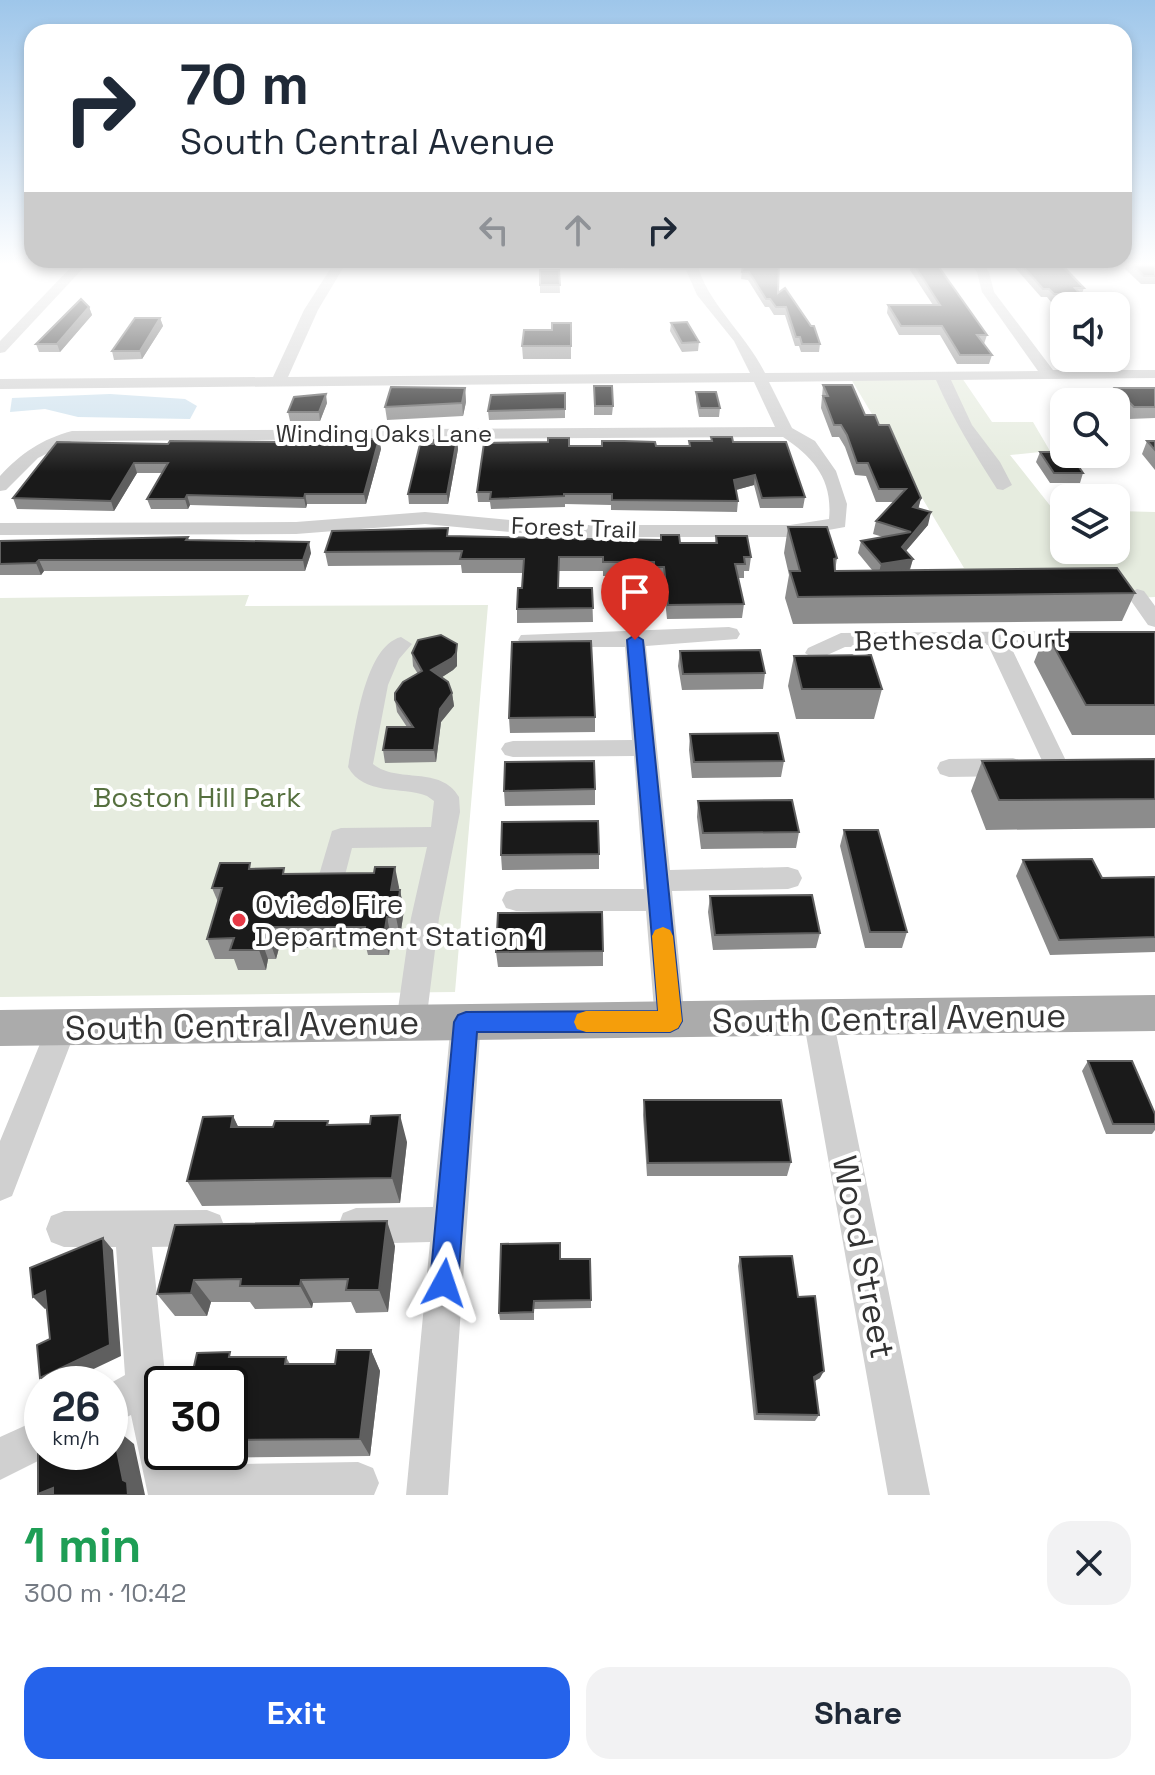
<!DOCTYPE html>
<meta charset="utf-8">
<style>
body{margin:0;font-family:"Space Grotesk",sans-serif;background:#f2f2f3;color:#1f2937;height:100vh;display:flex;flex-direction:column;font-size:30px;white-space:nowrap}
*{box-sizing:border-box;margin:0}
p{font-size:26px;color:#747a83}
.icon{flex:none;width:44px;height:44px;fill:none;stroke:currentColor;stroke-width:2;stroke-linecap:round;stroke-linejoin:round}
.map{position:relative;height:1495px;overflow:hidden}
.details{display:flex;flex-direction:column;background:#fff;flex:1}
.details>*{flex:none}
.guide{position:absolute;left:24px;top:24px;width:1108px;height:244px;border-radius:24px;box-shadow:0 4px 12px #0003;background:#fff;color:#1f2937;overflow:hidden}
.controls{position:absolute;left:1050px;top:292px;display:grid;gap:16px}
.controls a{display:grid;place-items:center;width:80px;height:80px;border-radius:16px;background:#fff;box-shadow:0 4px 12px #0003;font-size:40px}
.speed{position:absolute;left:24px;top:1366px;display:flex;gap:16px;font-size:40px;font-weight:700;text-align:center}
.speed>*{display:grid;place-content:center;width:104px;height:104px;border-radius:50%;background:#fff;box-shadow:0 4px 12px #0003;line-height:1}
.speed small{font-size:20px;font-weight:400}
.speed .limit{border:4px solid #111;border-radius:12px;background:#fff;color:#111}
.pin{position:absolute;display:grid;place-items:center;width:68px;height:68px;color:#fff;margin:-82px -34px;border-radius:50% 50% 50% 0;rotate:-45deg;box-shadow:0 0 8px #0007}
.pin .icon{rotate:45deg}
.me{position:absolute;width:88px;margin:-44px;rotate:5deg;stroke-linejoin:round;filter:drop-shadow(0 0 6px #0008)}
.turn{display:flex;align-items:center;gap:28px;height:168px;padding:0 24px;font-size:36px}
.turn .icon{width:104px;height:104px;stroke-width:2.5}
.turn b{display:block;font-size:56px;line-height:68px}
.lanes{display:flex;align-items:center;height:76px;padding:0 24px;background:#0003;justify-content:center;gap:40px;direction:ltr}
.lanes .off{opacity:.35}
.round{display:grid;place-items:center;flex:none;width:84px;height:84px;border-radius:24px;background:#f2f2f3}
.headline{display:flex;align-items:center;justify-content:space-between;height:136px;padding:0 24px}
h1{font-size:48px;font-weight:800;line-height:60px;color:#1e9e55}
.button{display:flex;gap:16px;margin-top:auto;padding:16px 24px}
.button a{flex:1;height:92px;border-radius:24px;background:#2563eb;color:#fff;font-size:32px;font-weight:800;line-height:92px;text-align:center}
.button a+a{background:#f2f2f3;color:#1f2937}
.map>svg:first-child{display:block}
.green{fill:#e6ecdf}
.water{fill:#cfe2ee}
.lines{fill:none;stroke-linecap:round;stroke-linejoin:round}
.minor{fill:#d0d0d0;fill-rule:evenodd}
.major{fill:#ababab;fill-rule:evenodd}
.wall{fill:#8c8c8c}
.shaded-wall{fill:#5f5f5f}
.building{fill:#1a1a1a;stroke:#5f5f5f;stroke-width:2}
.route{fill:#2563eb;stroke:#184099;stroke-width:2}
.slow{fill:#f59e0b}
.poi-dot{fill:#e63946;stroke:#fff;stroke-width:3}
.labels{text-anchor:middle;stroke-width:8;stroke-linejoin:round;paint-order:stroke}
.far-street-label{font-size:24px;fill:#333;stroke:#fff}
.street-label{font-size:28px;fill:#333;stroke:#fff}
.park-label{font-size:28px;fill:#56703f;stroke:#fff}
.poi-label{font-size:28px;fill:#333;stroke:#fff;text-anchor:start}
.near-street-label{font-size:34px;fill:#333;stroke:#fff}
</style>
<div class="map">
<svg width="1155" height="1495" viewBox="0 0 1155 1495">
<rect width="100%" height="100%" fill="#fff"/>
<path class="green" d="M 962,378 L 992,422 L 1033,422 L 1050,451 L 1010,455 L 1052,508 L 1064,508 L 1064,550 L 1116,550 L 1116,511 L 1155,512 L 1155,597 L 935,608 L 860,574 L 964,568 L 851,379 Z
M 249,595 L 245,606 L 488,605 L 455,992 L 0,997 L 0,598 Z"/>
<path class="water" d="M 110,394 L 185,399 L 197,406 L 190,419 L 78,417 L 45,409 L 10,412 L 12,398 Z"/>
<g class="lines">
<path class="minor" d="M 75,263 L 88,263 L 5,352 L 0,353 L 0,341 Z
M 334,263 L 346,263 L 318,310 L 288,377 L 750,373 L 734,341 L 697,295 L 686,270 L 562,267 L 556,263 L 697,263 C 706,302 746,334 765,373 L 1038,371 L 982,292 L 977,272 L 970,263 L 982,263 L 989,272 L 994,292 L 1053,370 L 1155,370 L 1155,378 L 951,380 L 972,425 L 1000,462 L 1012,485 L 1003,490 L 997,489 C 974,453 953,419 936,380 L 769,382 L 792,428 L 815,441 L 836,471 L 847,504 L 845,527 L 790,537 L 563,537 L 425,524 L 296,534 L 0,535 L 0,523 L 296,522 L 425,512 L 563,525 L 790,525 L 829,519 C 833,479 813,457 783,437 L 72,441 L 38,458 L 6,490 L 0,491 L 0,476 C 21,453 42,439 72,431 L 775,427 L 754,382 L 0,389 L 0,379 L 273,377 L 304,310 Z
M 1137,589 L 1144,591 L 1155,606 L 1155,627 L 1148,625 L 1127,595 Z
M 729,627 L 737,629 L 740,634 L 737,639 L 646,646 L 670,870 L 788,867 L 798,870 L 802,878 L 798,886 L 788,889 L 672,891 L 685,1021 L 681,1031 L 670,1035 L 659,1031 L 655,1021 L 646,911 L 516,911 L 506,908 L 502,900 L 506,892 L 516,889 L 644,889 L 634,756 L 513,757 L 505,755 L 501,749 L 505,743 L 513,741 L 632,740 L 625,647 L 529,647 L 518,640 L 521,635 Z
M 1077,631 L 1085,633 L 1088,638 L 1085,643 L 1010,645 L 1069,767 L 1066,773 L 1057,776 L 1048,773 L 1045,767 L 988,645 L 845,647 L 816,660 L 805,653 L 808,648 L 841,633 Z
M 401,637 L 412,644 L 399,659 L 388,685 L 373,764 C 397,784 441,765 459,797 L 460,812 L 439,918 L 426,1023 L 422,1033 L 411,1037 L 400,1033 L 396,1023 L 411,918 L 427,847 L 352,848 L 343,883 L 333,886 L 323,883 L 319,875 L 332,831 L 341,828 L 431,827 L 434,801 L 427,796 C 401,786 364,796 348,767 C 355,734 363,647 401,637 Z
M 1013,758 L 1022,761 L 1025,767 L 1022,773 L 1013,776 L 949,777 L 940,774 L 937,768 L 940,762 L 949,759 Z
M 818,1004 L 829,1008 L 833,1018 L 930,1495 L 888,1495 L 803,1018 L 807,1008 Z
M 466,1008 L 477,1012 L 481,1022 L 448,1495 L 406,1495 L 430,1242 L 356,1244 L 343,1239 L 338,1226 L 343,1213 L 356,1208 L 433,1207 L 451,1022 L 455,1012 Z
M 62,1013 L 73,1017 L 77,1027 L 12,1196 L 0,1201 L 0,1141 L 51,1017 Z
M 207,1210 L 220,1215 L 225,1228 L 220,1241 L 207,1246 L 152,1247 L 166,1384 L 162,1384 L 162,1452 L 179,1452 L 182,1465 L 358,1462 L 373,1468 L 379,1483 L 374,1495 L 148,1495 L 131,1415 L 110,1425 L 109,1384 L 125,1375 L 116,1247 L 64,1247 L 51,1242 L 46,1229 L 51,1216 L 64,1211 Z
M 42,1418 L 42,1452 L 56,1452 L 0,1480 L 0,1437 Z"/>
<path class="major" d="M 1155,995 L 1155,1031 L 0,1046 L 0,1010 Z"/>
</g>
<path class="wall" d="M 743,263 L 778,293 L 820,344 L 819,352 L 801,352 L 799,346 L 795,346 L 785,315 L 774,315 L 769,307 L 765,307 L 748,280 L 741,279 Z
M 912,263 L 936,263 L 987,335 L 984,344 L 983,344 L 992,355 L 989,364 L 957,364 L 940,335 L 899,335 L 887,313 L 888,305 L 933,305 L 910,270 Z
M 1011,263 L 1060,263 L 1084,288 L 1081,296 L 1080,296 L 1078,302 L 1051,302 L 1047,297 L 1041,297 Z
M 1127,263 L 1153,263 L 1155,265 L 1155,284 L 1141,284 L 1125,269 Z
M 540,270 L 559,270 L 560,293 L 540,293 Z
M 89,307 L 92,315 L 60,352 L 39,352 L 36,344 Z
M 160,318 L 163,326 L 142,359 L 114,360 L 112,351 Z
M 571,323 L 571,359 L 523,359 L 522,346 L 552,330 Z
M 671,323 L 699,342 L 698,351 L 682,352 L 670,331 Z
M 823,385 L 879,425 L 921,498 L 918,508 L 928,525 L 906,551 L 913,559 L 910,570 L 1135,593 L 1122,621 L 793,624 L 785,598 L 789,575 L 784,553 L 788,527 L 837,558 L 835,571 L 872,570 L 858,553 L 861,541 L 883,537 L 873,534 L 876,521 L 894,502 L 876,502 L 866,476 L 855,475 L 845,447 L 839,437 L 832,437 L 821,408 Z
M 594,386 L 613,406 L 612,415 L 594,415 Z
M 465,388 L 466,402 L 463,416 L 387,420 L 385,407 Z
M 1115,388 L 1155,388 L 1155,418 L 1129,419 L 1116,405 L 1116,402 L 1113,402 L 1111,400 Z
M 696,392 L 720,408 L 719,417 L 699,417 L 696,401 Z
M 565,393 L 565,418 L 489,420 L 488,411 Z
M 327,403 L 320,421 L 290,421 L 288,412 Z
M 711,437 L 733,442 L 805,497 L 803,508 L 760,508 L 754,485 L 736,490 L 738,501 L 737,512 L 611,510 L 611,505 L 565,504 L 565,507 L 491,509 L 490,502 L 478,502 L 477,492 L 569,446 L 689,446 L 689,441 L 711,441 Z
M 379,439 L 381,449 L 366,504 L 307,504 L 306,508 L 190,505 L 188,509 L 151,509 L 147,499 L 163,473 L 137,473 L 114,511 L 17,509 L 13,498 L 168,444 L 355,444 Z
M 457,439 L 458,449 L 448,504 L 409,504 L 408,494 L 433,444 Z
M 1147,441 L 1155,441 L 1155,470 L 1142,454 Z
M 1040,452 L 1083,473 L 1080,483 L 1050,483 L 1036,462 Z
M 448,536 L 680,543 L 715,543 L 716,536 L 751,557 L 749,571 L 744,571 L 744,578 L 738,578 L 744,604 L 742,618 L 667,619 L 663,581 L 653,581 L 653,577 L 603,576 L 603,571 L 559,571 L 559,588 L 592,588 L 593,622 L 517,623 L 517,609 L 522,588 L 523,573 L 462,573 L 461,565 L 328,566 L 325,552 Z
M 188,537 L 189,540 L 311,553 L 305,571 L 44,571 L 41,575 L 0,575 L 0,541 Z
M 1046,632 L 1155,632 L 1155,735 L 1072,735 L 1034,662 Z
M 457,644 L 457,666 L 453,670 L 442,677 L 452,693 L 454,706 L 441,722 L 436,762 L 385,763 L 383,750 L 407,727 L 397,712 L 395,700 L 418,674 L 413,666 L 412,653 Z
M 680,651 L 765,673 L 763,689 L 682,690 L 678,666 Z
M 794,656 L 882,689 L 874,719 L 796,719 L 788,686 Z
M 595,717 L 595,732 L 510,733 L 509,718 Z
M 690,734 L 784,761 L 781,777 L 692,778 L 689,750 Z
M 1155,759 L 1155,828 L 986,830 L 971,791 L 982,761 Z
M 595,789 L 595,805 L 505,806 L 504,791 Z
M 698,801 L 799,832 L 796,848 L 701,849 L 697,817 Z
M 844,830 L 907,932 L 902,948 L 865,948 L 840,846 Z
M 599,854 L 599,869 L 502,870 L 501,855 Z
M 1023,860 L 1102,878 L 1155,877 L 1155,952 L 1050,955 L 1016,876 Z
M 252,869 L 399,887 L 404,910 L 400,937 L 391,937 L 389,955 L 368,955 L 366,947 L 279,948 L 276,959 L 268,959 L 266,970 L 238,970 L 234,959 L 215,959 L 207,939 L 218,902 L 212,888 Z
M 710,896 L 820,933 L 816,948 L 713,950 L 708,912 Z
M 603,951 L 603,966 L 498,967 L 496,952 Z
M 1088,1061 L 1155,1114 L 1155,1130 L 1152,1134 L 1106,1134 L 1082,1071 Z
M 644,1101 L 791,1162 L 787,1176 L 647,1176 L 643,1115 Z
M 233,1116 L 238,1127 L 330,1125 L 407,1142 L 400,1203 L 202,1206 L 187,1181 Z
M 175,1225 L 395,1246 L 388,1312 L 356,1313 L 351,1302 L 313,1303 L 312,1308 L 255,1309 L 250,1302 L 211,1302 L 207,1316 L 175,1316 L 157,1294 Z
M 740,1257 L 798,1297 L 820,1378 L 814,1381 L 819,1415 L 815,1421 L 754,1420 L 738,1266 Z
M 560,1259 L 591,1300 L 591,1308 L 534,1309 L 534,1320 L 500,1320 L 499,1313 Z
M 371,1350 L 380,1371 L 370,1456 L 196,1458 L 189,1452 L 230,1452 L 230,1384 L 233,1357 L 286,1357 L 290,1364 L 335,1364 Z"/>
<path class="shaded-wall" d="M 89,307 L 92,315 L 60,352 L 57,344 Z
M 160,318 L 163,326 L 142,359 L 140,351 Z
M 465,388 L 466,402 L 463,416 L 462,403 Z
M 326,394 L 327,403 L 320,421 L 319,412 Z
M 379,439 L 381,449 L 366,504 L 364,494 Z
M 457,439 L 458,449 L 448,504 L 447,494 Z
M 134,463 L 137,473 L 114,511 L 111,501 Z
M 755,475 L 754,485 L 732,491 L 734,480 Z
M 305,494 L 307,504 L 306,508 L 304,498 Z
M 187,495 L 190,505 L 188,509 L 185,499 Z
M 921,498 L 918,510 L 913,507 Z
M 931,512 L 928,525 L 899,559 L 902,547 Z
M 309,542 L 311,553 L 305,571 L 303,560 Z
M 913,559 L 909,571 L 878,577 L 881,564 Z
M 39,560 L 44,571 L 41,575 L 36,563 Z
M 457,644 L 457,666 L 453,670 L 433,683 L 431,670 Z
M 452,693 L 454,706 L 441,722 L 436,762 L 434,750 L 440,709 Z
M 395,867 L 399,887 L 395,910 L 391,890 Z
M 400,890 L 404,910 L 400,937 L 396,917 Z
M 387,917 L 391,937 L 389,955 L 384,935 Z
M 272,927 L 279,948 L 276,959 L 269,939 Z
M 261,939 L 268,959 L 266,970 L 259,950 Z
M 400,1115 L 407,1142 L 400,1203 L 392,1178 Z
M 233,1116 L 246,1143 L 231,1127 Z
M 387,1221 L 395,1246 L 388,1312 L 379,1290 Z
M 103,1238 L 113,1250 L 121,1356 L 62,1384 L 48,1384 L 40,1378 Z
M 194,1280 L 211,1302 L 207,1316 L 191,1293 Z
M 301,1280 L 313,1303 L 312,1308 L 300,1286 Z
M 45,1291 L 57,1303 L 45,1309 L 33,1297 Z
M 371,1350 L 380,1371 L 370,1456 L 360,1439 Z
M 824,1371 L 820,1378 L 810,1384 L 814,1377 Z
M 112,1426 L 134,1444 L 145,1495 L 128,1495 L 123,1480 Z
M 53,1488 L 64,1495 L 40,1495 L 38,1494 Z"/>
<path class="building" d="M 743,263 L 779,263 L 778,293 L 785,288 L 811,326 L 814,326 L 820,344 L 802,344 L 800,337 L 796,337 L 786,307 L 776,307 L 770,299 L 766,299 L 749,272 L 742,272 Z
M 913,263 L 936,263 L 987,335 L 977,335 L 992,355 L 960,355 L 942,326 L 901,326 L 888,305 L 940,305 Z
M 1020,263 L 1060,263 L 1084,288 L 1075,288 L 1080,294 L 1054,294 L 1049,289 L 1043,289 Z
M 1130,263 L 1153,263 L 1155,265 L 1155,276 L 1144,276 Z
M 540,270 L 559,270 L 560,285 L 540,285 Z
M 81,299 L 89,307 L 57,344 L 36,344 Z
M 135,318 L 160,318 L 140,351 L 112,351 Z
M 687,322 L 699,342 L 682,343 L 671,323 Z
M 552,323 L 571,323 L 571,346 L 522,346 L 524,330 L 552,330 Z
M 823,385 L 852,385 L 865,415 L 875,415 L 879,425 L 889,425 L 921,498 L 913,507 L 931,512 L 902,547 L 913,559 L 881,564 L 861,541 L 911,532 L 876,521 L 906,489 L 879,489 L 868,463 L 857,463 L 847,435 L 841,425 L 834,425 L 823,396 L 828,396 Z
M 594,386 L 612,386 L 613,406 L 595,406 Z
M 391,387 L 465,388 L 462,403 L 385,407 Z
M 1115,388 L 1155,388 L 1155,407 L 1134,407 Z
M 696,392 L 716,392 L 720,408 L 700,408 Z
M 565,393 L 565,409 L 488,411 L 491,395 Z
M 326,394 L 319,412 L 288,412 L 294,397 Z
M 711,437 L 732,437 L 733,442 L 786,442 L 805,497 L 762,498 L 755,475 L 734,480 L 738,501 L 612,500 L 612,494 L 564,494 L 564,496 L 490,499 L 491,492 L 477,492 L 484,443 L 548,442 L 548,438 L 569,438 L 569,446 L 602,446 L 602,441 L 624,441 L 655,442 L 656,446 L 690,446 L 689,441 L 712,441 Z
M 356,439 L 379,439 L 364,494 L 305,494 L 304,498 L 187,495 L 185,499 L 147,499 L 168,463 L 134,463 L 111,501 L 13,498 L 57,442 L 168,444 L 170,441 L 283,442 L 284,440 L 303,440 L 301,444 L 355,444 Z
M 457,439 L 447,494 L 408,494 L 420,444 L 433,444 L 434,440 Z
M 1147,441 L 1155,441 L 1155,450 Z
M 1040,452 L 1064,452 L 1064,454 L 1070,454 L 1083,473 L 1054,473 Z
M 788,527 L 827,527 L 837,558 L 834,559 L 835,571 L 1117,568 L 1135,593 L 798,597 L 790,571 L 800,571 Z
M 448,528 L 447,536 L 661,540 L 661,535 L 679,535 L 680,543 L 717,543 L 716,536 L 747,536 L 751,557 L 744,557 L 745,564 L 735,564 L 744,604 L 668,605 L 664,567 L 654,567 L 654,562 L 603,562 L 603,557 L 559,557 L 558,588 L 592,588 L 593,608 L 517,609 L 518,588 L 522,588 L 524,559 L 460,559 L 462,551 L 325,552 L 332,531 Z
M 188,537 L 186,540 L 309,542 L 303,560 L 39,560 L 36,563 L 0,564 L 0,541 Z
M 1046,632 L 1155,632 L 1155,705 L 1086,705 Z
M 441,635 L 457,644 L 456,653 L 452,658 L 431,670 L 448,682 L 452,693 L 440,709 L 434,750 L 383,750 L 387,727 L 413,727 L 395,700 L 395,693 L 403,682 L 422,671 L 412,653 L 418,640 Z
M 591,641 L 595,717 L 509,718 L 512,642 Z
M 760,650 L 765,673 L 683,674 L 680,651 Z
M 871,655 L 882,689 L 802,689 L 794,656 Z
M 778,733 L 784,761 L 694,762 L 690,734 Z
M 1155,759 L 1155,799 L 999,800 L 982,761 Z
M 594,761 L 595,789 L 504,791 L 505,762 Z
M 792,800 L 799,832 L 703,833 L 698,801 Z
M 598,821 L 599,854 L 501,855 L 502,822 Z
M 844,830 L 878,830 L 907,932 L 870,932 Z
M 1092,859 L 1102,878 L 1155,877 L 1155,937 L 1059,940 L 1023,860 Z
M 220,863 L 250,863 L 249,869 L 284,868 L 283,874 L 374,873 L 375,867 L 395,867 L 391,890 L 400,890 L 396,917 L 387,917 L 384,935 L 363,935 L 365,927 L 272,927 L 269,939 L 261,939 L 259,950 L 230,950 L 234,938 L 207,939 L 222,888 L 212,888 Z
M 812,895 L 820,933 L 715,935 L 710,896 Z
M 602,912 L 603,951 L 496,952 L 498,913 Z
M 1088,1061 L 1132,1061 L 1155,1114 L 1155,1124 L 1113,1124 Z
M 644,1100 L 781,1100 L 791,1162 L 648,1163 Z
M 400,1115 L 392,1178 L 187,1181 L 203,1117 L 233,1116 L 231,1127 L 273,1127 L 275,1121 L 328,1121 L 327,1125 L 370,1124 L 371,1116 Z
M 387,1221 L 379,1290 L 346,1290 L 348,1279 L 301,1280 L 300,1286 L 240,1286 L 241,1279 L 194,1280 L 191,1293 L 157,1294 L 175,1225 Z
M 103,1238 L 110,1345 L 40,1378 L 37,1345 L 50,1339 L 45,1291 L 33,1297 L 30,1268 Z
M 560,1243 L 560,1259 L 590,1259 L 591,1300 L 534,1301 L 533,1312 L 499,1313 L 501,1244 Z
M 792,1256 L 798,1297 L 815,1296 L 824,1371 L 814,1377 L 819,1415 L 757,1414 L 740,1257 Z
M 337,1350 L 371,1350 L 360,1439 L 230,1440 L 230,1384 L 190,1384 L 197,1353 L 230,1352 L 229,1357 L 286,1357 L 285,1364 L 335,1364 Z
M 110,1426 L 112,1426 L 123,1480 L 127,1482 L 128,1495 L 53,1495 L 53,1488 L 38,1494 L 38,1454 L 44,1452 L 110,1452 Z"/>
<linearGradient id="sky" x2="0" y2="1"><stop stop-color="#9ec6ea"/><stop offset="0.56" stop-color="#fff"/><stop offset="1" stop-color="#fff" stop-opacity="0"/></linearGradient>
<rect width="1155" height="472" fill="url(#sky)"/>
<path class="route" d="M 635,635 L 643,640 L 682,1021 L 678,1028 L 670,1032 L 477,1032 L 458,1283 L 454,1293 L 444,1297 L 434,1293 L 430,1283 L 454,1022 L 458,1015 L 466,1012 L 658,1011 L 627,640 Z"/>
<path class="slow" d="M 663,927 L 670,930 L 673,936 L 682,1021 L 678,1028 L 670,1032 L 586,1032 L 577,1029 L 574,1022 L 577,1014 L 586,1011 L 658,1011 L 652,936 L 655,930 Z"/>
<circle class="poi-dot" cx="239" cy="920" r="8"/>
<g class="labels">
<g class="far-street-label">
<text x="384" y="442">Winding Oaks Lane</text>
<text transform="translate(574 528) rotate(2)" y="8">Forest Trail</text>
</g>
<g class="street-label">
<text transform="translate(960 639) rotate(-1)" y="10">Bethesda Court</text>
</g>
<g class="park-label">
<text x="197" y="807">Boston Hill Park</text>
</g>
<g class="poi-label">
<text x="255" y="914">Oviedo Fire<tspan x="255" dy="32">Department Station 1</tspan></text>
</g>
<g class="near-street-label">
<text transform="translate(889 1018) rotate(-1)" y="12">South Central Avenue</text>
<text transform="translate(242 1025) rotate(-1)" y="12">South Central Avenue</text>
<text transform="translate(864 1257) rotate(79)" y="12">Wood Street</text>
</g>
</g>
</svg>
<div class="controls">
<a><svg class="icon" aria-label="sound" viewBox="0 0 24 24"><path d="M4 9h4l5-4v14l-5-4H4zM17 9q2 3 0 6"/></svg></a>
<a><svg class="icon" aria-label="search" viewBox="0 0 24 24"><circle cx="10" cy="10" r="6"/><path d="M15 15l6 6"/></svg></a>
<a><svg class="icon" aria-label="layers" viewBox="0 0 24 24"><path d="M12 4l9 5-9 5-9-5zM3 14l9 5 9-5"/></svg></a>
</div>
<div class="speed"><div>26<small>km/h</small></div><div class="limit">30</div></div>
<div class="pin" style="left:635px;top:640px;background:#d93025"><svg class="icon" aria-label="arrive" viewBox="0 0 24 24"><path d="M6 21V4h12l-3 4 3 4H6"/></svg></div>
<svg class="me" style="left:444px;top:1283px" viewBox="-20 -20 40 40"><path d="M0-17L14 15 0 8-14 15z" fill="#2563eb" stroke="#fff" stroke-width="4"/></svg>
<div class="guide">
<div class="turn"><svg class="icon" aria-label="right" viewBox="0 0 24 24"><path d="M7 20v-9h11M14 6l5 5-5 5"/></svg><div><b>70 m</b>South Central Avenue</div></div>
<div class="lanes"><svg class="icon off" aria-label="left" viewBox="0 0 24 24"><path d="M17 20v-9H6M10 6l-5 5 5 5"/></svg><svg class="icon off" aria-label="ahead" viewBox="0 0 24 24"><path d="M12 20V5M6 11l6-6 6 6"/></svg><svg class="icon" aria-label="right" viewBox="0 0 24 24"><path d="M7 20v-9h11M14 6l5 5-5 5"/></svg></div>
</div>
</div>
<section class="details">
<div class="headline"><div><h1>1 min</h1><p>300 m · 10:42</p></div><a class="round"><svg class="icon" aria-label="close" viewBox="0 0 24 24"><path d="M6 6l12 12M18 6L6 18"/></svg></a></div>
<div class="button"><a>Exit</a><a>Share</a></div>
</section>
